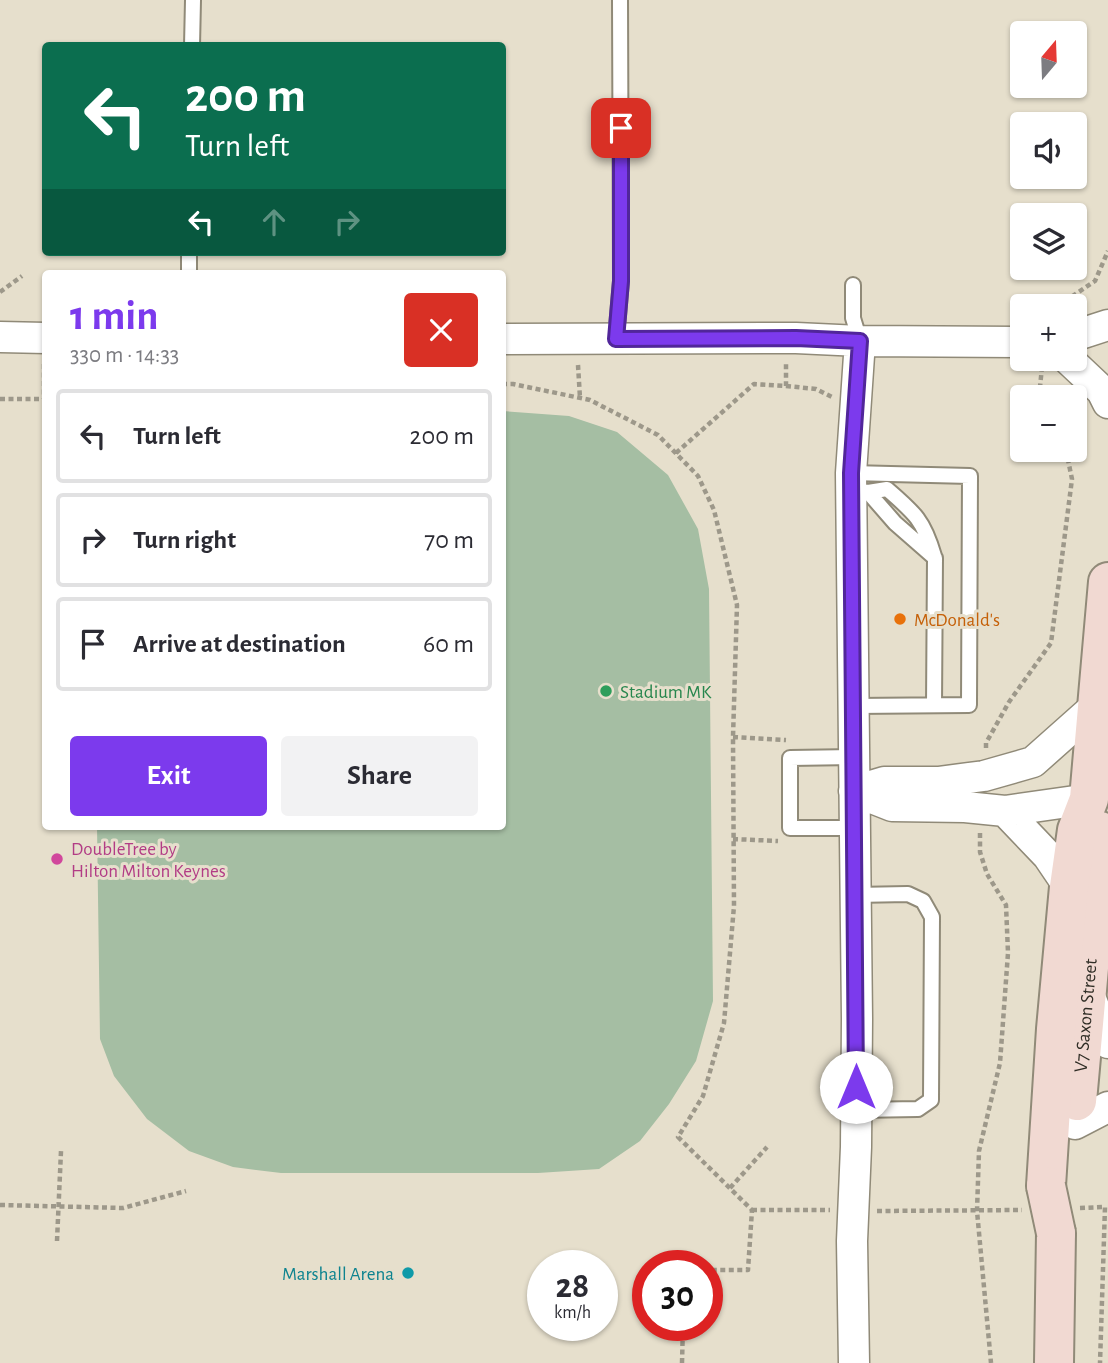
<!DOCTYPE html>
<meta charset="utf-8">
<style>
body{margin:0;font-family:"Alegreya Sans",sans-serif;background:#f2f2f3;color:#2b2b33;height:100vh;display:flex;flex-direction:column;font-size:26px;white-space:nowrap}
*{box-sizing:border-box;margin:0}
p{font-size:23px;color:#7c7c81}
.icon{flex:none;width:38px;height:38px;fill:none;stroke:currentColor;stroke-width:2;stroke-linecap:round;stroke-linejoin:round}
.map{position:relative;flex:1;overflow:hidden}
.side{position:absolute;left:42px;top:270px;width:464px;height:560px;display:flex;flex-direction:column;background:#fff;border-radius:7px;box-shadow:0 2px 5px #0004}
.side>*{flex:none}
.hud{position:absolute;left:42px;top:42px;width:464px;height:214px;border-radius:7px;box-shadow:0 2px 5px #0004;background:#0b6e4f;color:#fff;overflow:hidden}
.needle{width:46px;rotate:19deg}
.controls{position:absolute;left:1010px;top:21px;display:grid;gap:14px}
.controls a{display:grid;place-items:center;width:77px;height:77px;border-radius:7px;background:#fff;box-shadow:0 2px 5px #0004;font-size:35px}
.speed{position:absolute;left:527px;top:1250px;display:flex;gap:14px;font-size:35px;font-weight:700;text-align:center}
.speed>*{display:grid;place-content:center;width:91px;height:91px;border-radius:50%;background:#fff;box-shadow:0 2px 5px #0004;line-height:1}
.speed small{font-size:18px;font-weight:400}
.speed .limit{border:10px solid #d22;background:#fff;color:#111}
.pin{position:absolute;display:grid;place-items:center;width:60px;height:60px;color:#fff;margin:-30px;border-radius:14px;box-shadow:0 4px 10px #0006}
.me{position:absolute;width:77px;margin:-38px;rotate:0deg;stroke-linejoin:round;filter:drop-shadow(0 0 5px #0008)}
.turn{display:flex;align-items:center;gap:24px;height:147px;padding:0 28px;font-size:32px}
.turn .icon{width:91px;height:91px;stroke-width:2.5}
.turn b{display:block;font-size:49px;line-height:60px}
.lanes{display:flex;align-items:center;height:66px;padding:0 28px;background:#0003;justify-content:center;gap:35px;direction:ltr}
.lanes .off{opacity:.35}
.round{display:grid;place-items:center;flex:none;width:74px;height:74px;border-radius:7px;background:#f2f2f3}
.head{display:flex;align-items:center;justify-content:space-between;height:119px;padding:0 28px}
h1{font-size:42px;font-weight:700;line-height:52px;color:#7c3aed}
.action{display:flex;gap:14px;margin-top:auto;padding:14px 28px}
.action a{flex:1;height:80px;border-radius:7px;background:#7c3aed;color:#fff;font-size:28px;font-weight:700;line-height:80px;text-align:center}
.action a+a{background:#f2f2f3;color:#2b2b33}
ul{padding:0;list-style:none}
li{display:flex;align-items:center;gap:21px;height:94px;margin:0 14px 10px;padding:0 14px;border:4px solid #e1e1e2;border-radius:7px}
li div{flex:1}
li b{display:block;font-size:26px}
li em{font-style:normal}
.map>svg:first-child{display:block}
.green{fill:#a5bea3}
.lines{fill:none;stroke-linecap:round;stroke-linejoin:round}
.lane-casing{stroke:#908a78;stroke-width:18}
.street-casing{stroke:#908a78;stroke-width:33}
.secondary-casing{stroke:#908a78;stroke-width:42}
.path{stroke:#9d988a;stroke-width:4.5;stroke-dasharray:5 3.5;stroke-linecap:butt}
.lane{stroke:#fff;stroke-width:14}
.street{stroke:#fff;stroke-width:30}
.secondary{stroke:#f1d9d2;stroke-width:38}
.secondary-bridge-casing{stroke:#908a78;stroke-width:42;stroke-linecap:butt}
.secondary-bridge{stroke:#f1d9d2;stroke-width:38}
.route-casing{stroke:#51269a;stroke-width:18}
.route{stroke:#7c3aed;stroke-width:12}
.food-dot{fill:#e8710a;stroke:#e6dfcc;stroke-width:2.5}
.leisure-dot{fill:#2e9e5b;stroke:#e6dfcc;stroke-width:2.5}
.hotel-dot{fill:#d1479c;stroke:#e6dfcc;stroke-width:2.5}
.culture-dot{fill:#0f9aa8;stroke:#e6dfcc;stroke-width:2.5}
.labels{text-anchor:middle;stroke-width:6;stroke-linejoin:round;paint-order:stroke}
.food-label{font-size:19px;fill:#c56008;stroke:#e6dfcc;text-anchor:start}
.leisure-label{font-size:19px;fill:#27864d;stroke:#e6dfcc;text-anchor:start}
.hotel-label{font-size:19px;fill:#b23c85;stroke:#e6dfcc;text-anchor:start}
.street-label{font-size:19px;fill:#2f2d25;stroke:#e6dfcc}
.culture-label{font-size:19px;fill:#0d838f;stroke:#e6dfcc;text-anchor:end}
</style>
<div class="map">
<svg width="1108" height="1363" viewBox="0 0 1108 1363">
<rect width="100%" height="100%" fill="#e6dfcc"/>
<path class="green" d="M 502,411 L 569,416 L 617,432 L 668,475 L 698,529 L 709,589 L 713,1001 L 696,1061 L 669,1104 L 640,1141 L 599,1169 L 538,1173 L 281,1173 L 233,1167 L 189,1151 L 147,1119 L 114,1076 L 100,1039 L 97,826 L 502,826 Z"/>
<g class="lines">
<defs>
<path id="lane" d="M 192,46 L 193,0
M 189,273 L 189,252
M 853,285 L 853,318 L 860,341
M 616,339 L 621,281 L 620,0
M 851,473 L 970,476 L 969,705 L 854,706
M 851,490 L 868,492 L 895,523 L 935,558 L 934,705
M 868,492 L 887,489 C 915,513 924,521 934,556
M 854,757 L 790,758 L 790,828 L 855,828
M 855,895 L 908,894 L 923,901 L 932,917 L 931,1100 L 918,1109 L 856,1110"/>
<path id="street" d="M 1074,336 L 1108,325
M 0,337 L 46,338
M 502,339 L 796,338 L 860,341 L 1022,342
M 1068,359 L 1102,391 L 1108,403
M 854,791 L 884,782 L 938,782 L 984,776 L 1033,762 L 1096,706
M 854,791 L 892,806 L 965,807 L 1005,811 L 1089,799
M 1005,811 L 1048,856 L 1069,887
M 1089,994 L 1108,1043
M 1075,1124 L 1108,1107
M 854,1363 L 852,1241 L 856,1147 L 857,1019 L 851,473 L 860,341"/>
<g id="secondary">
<path id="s1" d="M 1077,1101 L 1101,835 L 1100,831"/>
<path d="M 1046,1186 L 1056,1029 L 1069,887 L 1077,830 L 1089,799 L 1108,582"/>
<path d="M 1054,1363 L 1056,1233"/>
</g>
</defs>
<use href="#lane" class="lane-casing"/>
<use href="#street" class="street-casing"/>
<use href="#secondary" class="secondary-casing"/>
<path class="path" d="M 0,292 L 22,276
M 1058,306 L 1095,281 L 1108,251
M 44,364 L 44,399
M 578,365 L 580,398
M 502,384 L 513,384 L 590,400 L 658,435 L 698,476 L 714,510 L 737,605 L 733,737 L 734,906 L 724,1023 L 703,1096 L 678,1137 L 752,1210 L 748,1270 L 707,1270
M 786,386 L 816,389 L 832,397
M 1039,397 L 1042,367
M 0,399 L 45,399
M 676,453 L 754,384 L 786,386 L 786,362
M 733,737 L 786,740
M 986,748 L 986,743 L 1009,702 L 1051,643 L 1072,479 L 1068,460 L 1061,450
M 980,833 L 980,852 L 987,874 L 1006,905 L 1008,953 L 1000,1063 L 979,1151 L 977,1211 L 991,1363
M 733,839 L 778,841
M 730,1188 L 767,1147
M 0,1205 L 123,1208 L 186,1191
M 1080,1208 L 1105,1207 L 1100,1363
M 752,1210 L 830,1210
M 877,1211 L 1022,1210
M 57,1241 L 61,1151
M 682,1363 L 683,1325"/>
<use href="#lane" class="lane"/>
<use href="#street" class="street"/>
<use href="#secondary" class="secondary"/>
<defs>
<path id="secondary-bridge" d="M 1046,1186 L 1056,1233"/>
</defs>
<use href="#secondary-bridge" class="secondary-bridge-casing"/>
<use href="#secondary-bridge" class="secondary-bridge"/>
</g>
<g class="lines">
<defs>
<path id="route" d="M 621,128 L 621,281 L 616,339 L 796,338 L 860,341 L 851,473 L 856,1087"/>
</defs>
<use href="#route" class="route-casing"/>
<use href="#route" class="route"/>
</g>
<circle class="food-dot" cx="900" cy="619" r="7"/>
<circle class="leisure-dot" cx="606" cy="691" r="7"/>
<circle class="hotel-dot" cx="57" cy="859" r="7"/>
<circle class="culture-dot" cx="408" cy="1273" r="7"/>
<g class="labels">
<g class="food-label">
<text x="914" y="626">McDonald's</text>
</g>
<g class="leisure-label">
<text x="620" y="698">Stadium MK</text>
</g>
<g class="hotel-label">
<text x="71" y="855">DoubleTree by<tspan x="71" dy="22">Hilton Milton Keynes</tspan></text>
</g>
<g class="street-label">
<text dy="7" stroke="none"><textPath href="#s1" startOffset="86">V7 Saxon Street</textPath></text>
</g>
<g class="culture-label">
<text x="394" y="1280">Marshall Arena</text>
</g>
</g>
</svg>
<div class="controls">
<a><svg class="needle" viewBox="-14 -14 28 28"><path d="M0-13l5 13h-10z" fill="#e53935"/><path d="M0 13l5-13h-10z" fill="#7c7c81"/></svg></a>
<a><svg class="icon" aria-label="sound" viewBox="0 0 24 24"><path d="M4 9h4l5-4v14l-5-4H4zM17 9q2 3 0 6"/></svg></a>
<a><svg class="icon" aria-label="layers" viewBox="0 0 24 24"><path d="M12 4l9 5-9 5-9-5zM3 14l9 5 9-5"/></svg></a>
<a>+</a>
<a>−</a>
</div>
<div class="speed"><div>28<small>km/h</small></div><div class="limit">30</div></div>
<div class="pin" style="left:621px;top:128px;background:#d93025"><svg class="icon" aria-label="arrive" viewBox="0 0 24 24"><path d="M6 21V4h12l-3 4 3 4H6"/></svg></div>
<svg class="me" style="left:856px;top:1087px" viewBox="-20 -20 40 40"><circle r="19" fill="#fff"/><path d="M0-13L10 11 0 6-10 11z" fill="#7c3aed"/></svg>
<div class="hud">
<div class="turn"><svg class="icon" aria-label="left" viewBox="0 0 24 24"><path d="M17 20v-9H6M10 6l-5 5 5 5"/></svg><div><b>200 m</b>Turn left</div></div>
<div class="lanes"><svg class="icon" aria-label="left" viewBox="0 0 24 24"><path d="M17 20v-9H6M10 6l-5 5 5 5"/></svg><svg class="icon off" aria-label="ahead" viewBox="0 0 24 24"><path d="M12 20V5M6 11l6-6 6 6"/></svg><svg class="icon off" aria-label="right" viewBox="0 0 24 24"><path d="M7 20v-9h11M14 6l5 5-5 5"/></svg></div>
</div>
<section class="side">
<div class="head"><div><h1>1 min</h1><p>330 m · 14:33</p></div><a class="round" style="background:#d93025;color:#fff"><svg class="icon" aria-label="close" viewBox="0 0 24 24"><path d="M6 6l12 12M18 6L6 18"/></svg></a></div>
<ul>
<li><svg class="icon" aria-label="left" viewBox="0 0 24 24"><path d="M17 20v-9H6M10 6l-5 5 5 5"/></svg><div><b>Turn left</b></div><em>200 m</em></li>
<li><svg class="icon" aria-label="right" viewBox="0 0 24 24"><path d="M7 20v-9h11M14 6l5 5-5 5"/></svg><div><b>Turn right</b></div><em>70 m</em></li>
<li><svg class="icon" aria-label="arrive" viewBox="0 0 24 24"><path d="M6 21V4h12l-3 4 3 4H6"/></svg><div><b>Arrive at destination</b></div><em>60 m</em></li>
</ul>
<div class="action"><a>Exit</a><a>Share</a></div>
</section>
</div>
